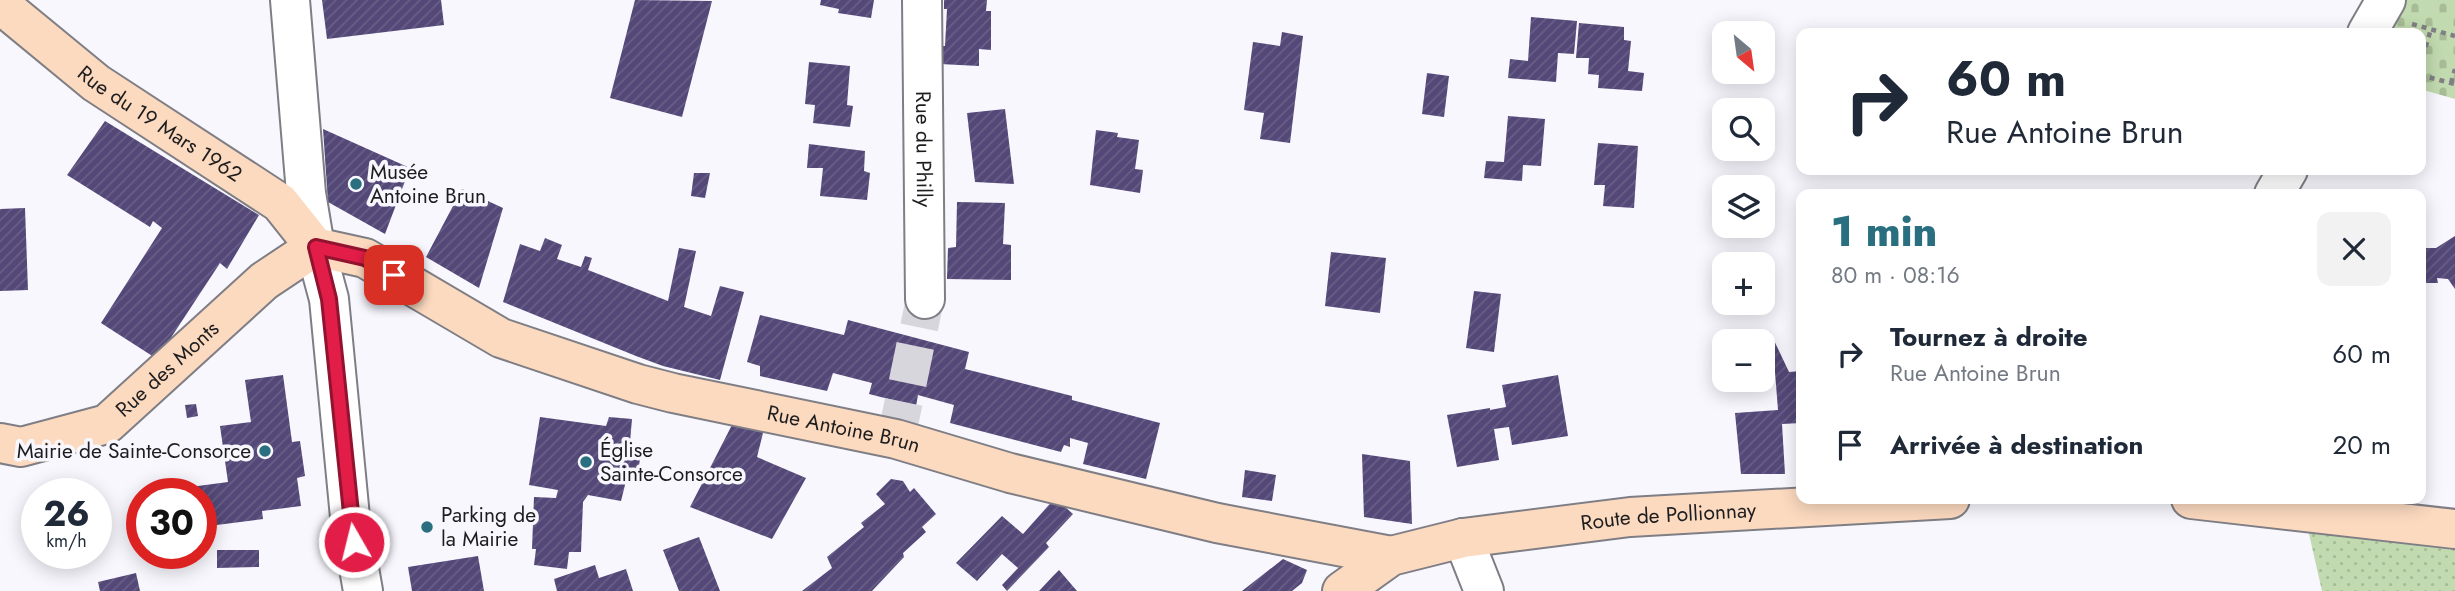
<!DOCTYPE html>
<html lang="fr">
<meta charset="utf-8">
<style>
body{margin:0;font-family:Jost,sans-serif;background:#f2f2f3;color:#1f2937;height:100vh;display:flex;flex-direction:column;font-size:26px;white-space:nowrap}
*{box-sizing:border-box;margin:0}
p{font-size:23px;color:#747a83}
.icon{flex:none;width:38px;height:38px;fill:none;stroke:currentColor;stroke-width:2;stroke-linecap:round;stroke-linejoin:round}
.map{position:relative;flex:1;overflow:hidden}
.drawer{position:absolute;left:1796px;top:189px;width:630px;height:315px;display:flex;flex-direction:column;background:#fff;border-radius:14px;box-shadow:0 4px 18px #0003}
.drawer>*{flex:none}
.top-card{position:absolute;left:1796px;top:28px;width:630px;height:147px;border-radius:14px;box-shadow:0 4px 18px #0003;background:#fff;color:#1f2937;overflow:hidden}
.needle{width:46px;rotate:151deg}
.controls{position:absolute;left:1712px;top:21px;display:grid;gap:14px}
.controls a{display:grid;place-items:center;width:63px;height:63px;border-radius:14px;background:#fff;box-shadow:0 4px 18px #0003;font-size:35px}
.speed{position:absolute;left:21px;top:478px;display:flex;gap:14px;font-size:35px;font-weight:700;text-align:center}
.speed>*{display:grid;place-content:center;width:91px;height:91px;border-radius:50%;background:#fff;box-shadow:0 4px 18px #0003;line-height:1}
.speed small{font-size:18px;font-weight:400}
.speed .limit{border:10px solid #d22;background:#fff;color:#111}
.pin{position:absolute;display:grid;place-items:center;width:60px;height:60px;color:#fff;margin:-30px;border-radius:14px;box-shadow:0 4px 10px #0006}
.me{position:absolute;width:77px;margin:-38px;rotate:352deg;stroke-linejoin:round;filter:drop-shadow(0 0 5px #0008)}
.turn{display:flex;align-items:center;gap:24px;height:147px;padding:0 35px;font-size:32px}
.turn .icon{width:91px;height:91px;stroke-width:2.5}
.turn b{display:block;font-size:49px;line-height:60px}
.round{display:grid;place-items:center;flex:none;width:74px;height:74px;border-radius:14px;background:#f2f2f3}
.headline{display:flex;align-items:center;justify-content:space-between;height:119px;padding:0 35px}
h1{font-size:42px;font-weight:800;line-height:52px;color:#2a6f7f}
ul{padding:0;list-style:none}
li{display:flex;align-items:center;gap:21px;height:91px;padding:0 35px}
li div{flex:1}
li b{display:block;font-size:26px}
li em{font-style:normal}
.map>svg:first-child{display:block}
.grass{fill:url(#grass-dots)}
.cemetery{fill:url(#cemetery-stones)}
.building{fill:url(#building-hatch)}
.lines{fill:none;stroke-linecap:round;stroke-linejoin:round}
.street-tunnel{stroke:#d7d6dd;stroke-width:38;stroke-dasharray:38 19;stroke-linecap:butt}
.street-casing{stroke:#7f7e85;stroke-width:42}
.secondary-casing{stroke:#7f7e85;stroke-width:42}
.path{stroke:#808084;stroke-width:4.5;stroke-dasharray:5 5;stroke-linecap:butt}
.street{stroke:#fff;stroke-width:38}
.secondary{stroke:#fcdac0;stroke-width:38}
.route-casing{stroke:#92132f;stroke-width:18}
.route{stroke:#e11d48;stroke-width:12}
.poi-dot{fill:#2a6f7f;stroke:#f8f7fe;stroke-width:2.5}
.labels{text-anchor:middle;stroke-width:7;stroke-linejoin:round;paint-order:stroke}
.street-label{font-size:21px;fill:#1d1d1f;stroke:#f8f7fe}
.poi-label{font-size:21px;fill:#1d1d1f;stroke:#f8f7fe;text-anchor:start}
</style>
<div class="map">
<svg width="2455" height="591" viewBox="0 0 2455 591">
<defs>
<pattern id="grass-dots" width="8" height="8" patternUnits="userSpaceOnUse" patternTransform="scale(1.75)"><rect width="8" height="8" fill="#c2daaf"/><path d="M2 2h.1M6 6h.1" fill="none" stroke="#a6bb96" stroke-width="1.8" stroke-linecap="round"/></pattern>
<pattern id="cemetery-stones" width="16" height="16" patternUnits="userSpaceOnUse" patternTransform="scale(1.75)"><rect width="16" height="16" fill="#c2daaf"/><path d="M2 7V4a2 2 0 0 1 4 0v3zM10 15v-3a2 2 0 0 1 4 0v3z" fill="#a6bb96"/></pattern>
<pattern id="building-hatch" width="6" height="6" patternUnits="userSpaceOnUse" patternTransform="scale(1.75)"><rect width="6" height="6" fill="#534878"/><path d="M-1 1l2-2M0 6l6-6M5 7l2-2" fill="none" stroke="#685f86"/></pattern>
</defs>
<rect width="100%" height="100%" fill="#f8f7fe"/>
<path class="grass" d="M 2304,512 L 2455,529 L 2455,591 L 2322,591 Z"/>
<path class="cemetery" d="M 2402,0 L 2455,0 L 2455,99 L 2420,89 L 2420,33 L 2390,33 L 2405,7 Z"/>
<path class="building" d="M 322,0 L 441,0 L 444,25 L 327,39 Z
M 635,0 L 712,1 L 682,117 L 610,98 Z
M 821,0 L 874,0 L 871,18 L 838,13 L 839,9 L 820,5 Z
M 944,0 L 987,0 L 986,11 L 991,11 L 991,50 L 979,49 L 979,66 L 940,64 L 940,46 L 945,46 L 947,9 L 944,9 Z
M 1531,17 L 1577,21 L 1574,54 L 1558,53 L 1556,82 L 1508,78 L 1510,59 L 1528,61 Z
M 1579,23 L 1624,27 L 1624,40 L 1631,41 L 1628,71 L 1644,73 L 1642,91 L 1598,88 L 1599,75 L 1588,74 L 1589,58 L 1576,58 Z
M 1282,32 L 1303,36 L 1290,143 L 1260,139 L 1264,113 L 1244,110 L 1253,42 L 1280,46 Z
M 809,62 L 850,66 L 847,105 L 853,106 L 850,127 L 813,123 L 815,105 L 805,104 Z
M 1427,73 L 1449,76 L 1444,117 L 1422,114 Z
M 1005,109 L 1014,184 L 975,182 L 967,113 Z
M 1508,116 L 1545,119 L 1541,166 L 1523,165 L 1522,181 L 1484,178 L 1486,161 L 1504,162 Z
M 105,121 L 259,215 L 227,269 L 220,263 L 157,359 L 101,323 L 162,228 L 153,221 L 150,227 L 67,175 Z
M 323,129 L 410,168 L 385,234 L 328,202 Z
M 1096,130 L 1118,133 L 1117,137 L 1139,140 L 1135,169 L 1143,170 L 1140,193 L 1090,185 Z
M 1598,143 L 1638,146 L 1634,208 L 1603,206 L 1605,185 L 1594,185 Z
M 809,144 L 865,151 L 864,171 L 870,173 L 867,200 L 820,196 L 823,168 L 807,168 Z
M 694,173 L 710,173 L 705,198 L 691,196 Z
M 462,189 L 503,208 L 479,288 L 426,257 Z
M 957,202 L 1005,203 L 1003,244 L 1011,245 L 1011,280 L 947,279 L 948,248 L 956,247 Z
M 25,208 L 28,290 L 0,291 L 0,209 Z
M 2455,236 L 2455,289 L 2448,279 L 2437,278 L 2438,283 L 2420,283 L 2420,248 L 2436,248 Z
M 545,238 L 562,245 L 557,259 L 581,267 L 585,256 L 592,258 L 588,270 L 668,301 L 679,248 L 696,251 L 684,307 L 711,316 L 720,286 L 744,292 L 720,380 L 663,366 L 636,356 L 503,302 L 520,244 L 540,251 Z
M 1331,252 L 1386,258 L 1380,313 L 1325,306 Z
M 1474,291 L 1501,294 L 1494,352 L 1466,348 Z
M 760,315 L 844,335 L 848,320 L 969,352 L 965,369 L 1072,396 L 1072,400 L 1160,423 L 1146,479 L 1083,464 L 1088,443 L 1070,438 L 1070,447 L 1064,445 L 1061,452 L 950,423 L 954,405 L 918,395 L 916,406 L 869,394 L 872,383 L 833,373 L 827,391 L 760,376 L 760,366 L 747,362 Z
M 1770,332 L 1789,372 L 1801,371 L 1801,423 L 1782,424 L 1785,474 L 1741,474 L 1735,413 L 1778,410 L 1775,372 L 1760,336 Z
M 283,375 L 292,442 L 300,441 L 305,476 L 297,478 L 301,506 L 262,511 L 263,519 L 201,527 L 201,494 L 148,494 L 148,486 L 182,481 L 183,488 L 228,482 L 220,426 L 251,422 L 245,380 Z
M 1558,375 L 1568,436 L 1512,445 L 1509,427 L 1494,429 L 1499,460 L 1457,467 L 1447,415 L 1490,408 L 1490,410 L 1506,407 L 1502,385 Z
M 196,404 L 198,416 L 187,418 L 185,405 Z
M 540,417 L 606,426 L 609,417 L 632,419 L 630,442 L 637,450 L 640,459 L 638,473 L 626,481 L 621,501 L 588,495 L 583,502 L 581,552 L 569,552 L 567,569 L 534,565 L 536,549 L 532,549 L 534,497 L 556,498 L 558,490 L 529,485 Z
M 734,421 L 764,429 L 757,457 L 806,478 L 772,539 L 690,507 Z
M 1362,454 L 1410,461 L 1412,524 L 1364,517 Z
M 1245,470 L 1276,475 L 1272,501 L 1242,497 Z
M 891,479 L 903,481 L 910,492 L 914,488 L 936,514 L 922,527 L 926,532 L 903,553 L 904,557 L 872,591 L 802,591 L 832,568 L 827,557 L 864,527 L 861,523 L 885,504 L 876,494 Z
M 1055,498 L 1073,514 L 1046,543 L 1049,547 L 1007,591 L 1002,585 L 1018,568 L 1002,554 L 977,581 L 956,563 L 1002,516 L 1023,534 Z
M 699,537 L 720,591 L 679,591 L 663,550 Z
M 217,550 L 259,550 L 259,567 L 217,568 Z
M 478,556 L 484,591 L 412,591 L 408,567 Z
M 1283,559 L 1307,570 L 1302,583 L 1292,591 L 1242,591 Z
M 595,565 L 599,578 L 626,569 L 633,591 L 557,591 L 554,579 Z
M 1059,570 L 1077,591 L 1039,591 L 1054,575 Z
M 136,573 L 140,591 L 100,591 L 98,582 Z"/>
<g class="lines">
<path class="street-tunnel" d="M 896,439 L 925,299"/>
<defs>
<g id="street">
<path d="M 290,0 L 306,193 L 315,247 L 329,299 L 350,517 L 363,591"/>
<path id="s1" d="M 922,0 L 925,299"/>
<path d="M 2367,33 L 2386,0"/>
<path d="M 2274,194 L 2288,170"/>
<path d="M 1463,538 L 1484,591"/>
</g>
<g id="secondary">
<path id="s2" d="M 0,4 L 96,83 L 280,203 L 315,247"/>
<path id="s3" d="M 315,247 L 365,258 L 501,338 L 638,384 L 673,393 L 896,439 L 1010,473 L 1217,523 L 1391,556"/>
<path id="s4" d="M 0,443 L 21,447 L 107,424 L 264,281 L 315,247"/>
<path d="M 2191,499 L 2455,529"/>
<path id="s5" d="M 1342,591 L 1391,556 L 1463,538 L 1630,517 L 1950,499"/>
</g>
</defs>
<use href="#street" class="street-casing"/>
<use href="#secondary" class="secondary-casing"/>
<path class="path" d="M 2412,24 L 2455,36
M 2420,66 L 2431,29
M 2420,75 L 2455,84
M 2451,83 L 2455,69"/>
<use href="#street" class="street"/>
<use href="#secondary" class="secondary"/>
</g>
<g class="lines">
<defs>
<path id="route" d="M 354,542 L 329,299 L 316,247 L 365,258 L 394,275"/>
</defs>
<use href="#route" class="route-casing"/>
<use href="#route" class="route"/>
</g>
<g class="poi-dot">
<circle cx="356" cy="184" r="7"/>
<circle cx="265" cy="451" r="7"/>
<circle cx="586" cy="462" r="7"/>
<circle cx="427" cy="527" r="7"/>
</g>
<g class="labels">
<g class="street-label">
<text dy="7" stroke="none"><textPath href="#s2" startOffset="200">Rue du 19 Mars 1962</textPath></text>
<text dy="7" stroke="none"><textPath href="#s1" startOffset="149">Rue du Philly</textPath></text>
<text dy="7" stroke="none"><textPath href="#s4" startOffset="192">Rue des Monts</textPath></text>
<text dy="7" stroke="none"><textPath href="#s3" startOffset="564">Rue Antoine Brun</textPath></text>
<text dy="7" stroke="none"><textPath href="#s5" startOffset="341">Route de Pollionnay</textPath></text>
</g>
<g class="poi-label">
<text x="370" y="179">Musée<tspan x="370" dy="24">Antoine Brun</tspan></text>
<text x="600" y="457">Église<tspan x="600" dy="24">Sainte-Consorce</tspan></text>
<text x="251" y="458" text-anchor="end">Mairie de Sainte-Consorce</text>
<text x="441" y="522">Parking de<tspan x="441" dy="24">la Mairie</tspan></text>
</g>
</g>
</svg>
<div class="controls">
<a><svg class="needle" viewBox="-14 -14 28 28"><path d="M0-13l5 13h-10z" fill="#e53935"/><path d="M0 13l5-13h-10z" fill="#747a83"/></svg></a>
<a><svg class="icon" aria-label="search" viewBox="0 0 24 24"><circle cx="10" cy="10" r="6"/><path d="M15 15l6 6"/></svg></a>
<a><svg class="icon" aria-label="layers" viewBox="0 0 24 24"><path d="M12 4l9 5-9 5-9-5zM3 14l9 5 9-5"/></svg></a>
<a>+</a>
<a>−</a>
</div>
<div class="speed"><div>26<small>km/h</small></div><div class="limit">30</div></div>
<div class="pin" style="left:394px;top:275px;background:#d93025"><svg class="icon" aria-label="arrive" viewBox="0 0 24 24"><path d="M6 21V4h12l-3 4 3 4H6"/></svg></div>
<svg class="me" style="left:354px;top:542px" viewBox="-20 -20 40 40"><circle r="17" fill="#e11d48" stroke="#fff" stroke-width="3"/><path d="M0-11L8 9 0 5-8 9z" fill="#fff"/></svg>
<div class="top-card">
<div class="turn"><svg class="icon" aria-label="right" viewBox="0 0 24 24"><path d="M7 20v-9h11M14 6l5 5-5 5"/></svg><div><b>60 m</b>Rue Antoine Brun</div></div>
</div>
<section class="drawer">
<div class="headline"><div><h1>1 min</h1><p>80 m · 08:16</p></div><a class="round"><svg class="icon" aria-label="close" viewBox="0 0 24 24"><path d="M6 6l12 12M18 6L6 18"/></svg></a></div>
<ul>
<li><svg class="icon" aria-label="right" viewBox="0 0 24 24"><path d="M7 20v-9h11M14 6l5 5-5 5"/></svg><div><b>Tournez à droite</b><p>Rue Antoine Brun</p></div><em>60 m</em></li>
<li><svg class="icon" aria-label="arrive" viewBox="0 0 24 24"><path d="M6 21V4h12l-3 4 3 4H6"/></svg><div><b>Arrivée à destination</b></div><em>20 m</em></li>
</ul>
</section>
</div>
